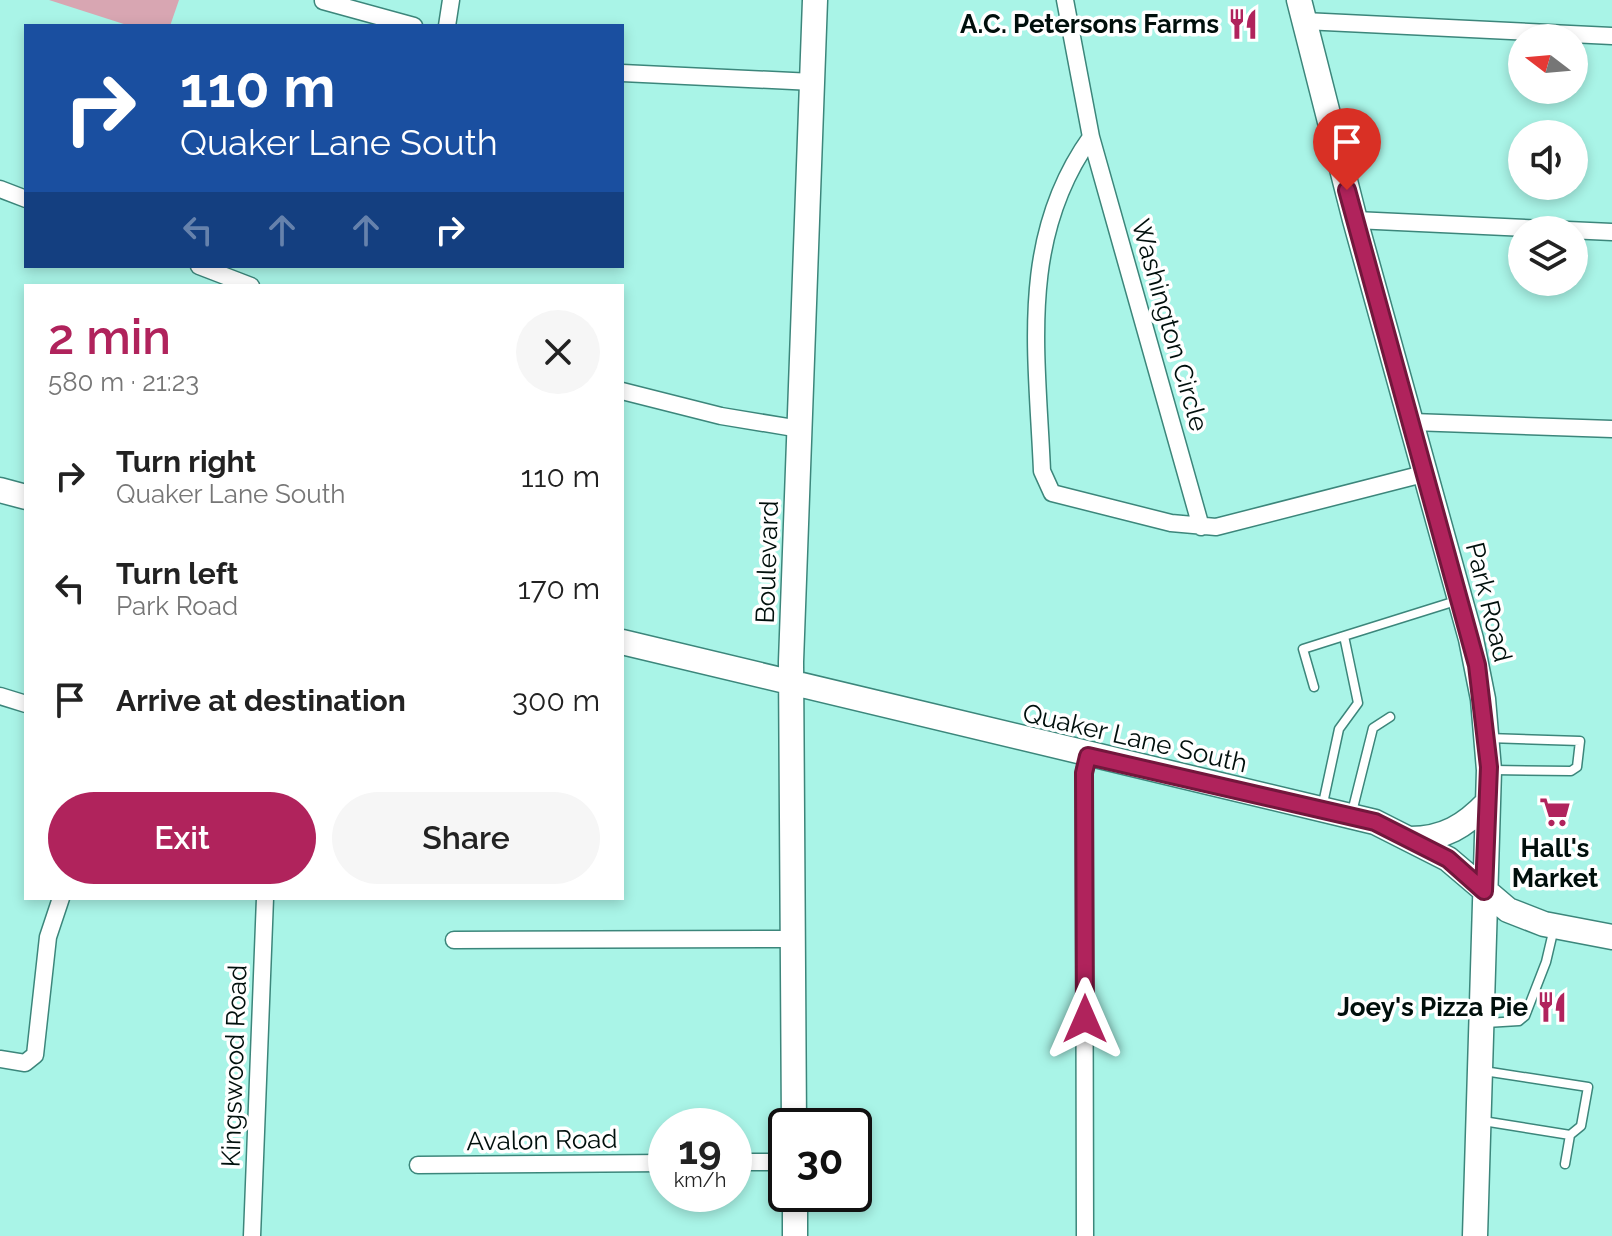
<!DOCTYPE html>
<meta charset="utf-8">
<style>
body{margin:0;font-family:Raleway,sans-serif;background:#f6f6f6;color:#222;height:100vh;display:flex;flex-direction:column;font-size:30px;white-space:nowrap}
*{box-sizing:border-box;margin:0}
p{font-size:26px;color:#767676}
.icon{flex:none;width:44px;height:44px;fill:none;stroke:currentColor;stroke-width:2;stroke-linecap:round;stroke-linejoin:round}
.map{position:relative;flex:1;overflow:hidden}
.details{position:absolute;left:24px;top:284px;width:600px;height:616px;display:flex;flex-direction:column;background:#fff;border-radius:0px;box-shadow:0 4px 12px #0003}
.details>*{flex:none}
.guide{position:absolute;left:24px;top:24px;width:600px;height:244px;border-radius:0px;box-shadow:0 4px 12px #0003;background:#1a4fa0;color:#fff;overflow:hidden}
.needle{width:52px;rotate:286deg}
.buttons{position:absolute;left:1508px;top:24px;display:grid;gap:16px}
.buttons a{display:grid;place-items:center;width:80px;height:80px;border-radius:50%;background:#fff;box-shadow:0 4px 12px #0003;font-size:40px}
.speed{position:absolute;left:648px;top:1108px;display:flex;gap:16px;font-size:40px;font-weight:700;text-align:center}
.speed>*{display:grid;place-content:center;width:104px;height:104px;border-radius:50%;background:#fff;box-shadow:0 4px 12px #0003;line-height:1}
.speed small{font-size:20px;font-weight:400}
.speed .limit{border:4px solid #111;border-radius:12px;background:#fff;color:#111}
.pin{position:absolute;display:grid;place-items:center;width:68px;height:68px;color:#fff;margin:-82px -34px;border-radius:50% 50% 50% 0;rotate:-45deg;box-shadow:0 0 8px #0007}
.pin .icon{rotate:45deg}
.me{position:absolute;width:88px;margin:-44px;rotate:0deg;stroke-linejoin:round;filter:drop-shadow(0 0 6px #0008)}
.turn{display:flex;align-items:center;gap:28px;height:168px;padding:0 24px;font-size:36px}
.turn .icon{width:104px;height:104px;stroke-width:2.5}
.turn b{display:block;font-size:56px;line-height:68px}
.lanes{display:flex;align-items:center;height:76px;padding:0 24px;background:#0003;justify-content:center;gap:40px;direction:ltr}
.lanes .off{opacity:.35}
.round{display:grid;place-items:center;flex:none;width:84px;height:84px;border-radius:42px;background:#f6f6f6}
.summary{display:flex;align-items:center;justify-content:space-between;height:136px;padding:0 24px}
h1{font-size:48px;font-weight:600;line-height:60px;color:#b0235c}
.button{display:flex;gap:16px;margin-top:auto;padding:16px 24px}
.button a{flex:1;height:92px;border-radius:48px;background:#b0235c;color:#fff;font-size:32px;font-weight:600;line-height:92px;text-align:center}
.button a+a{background:#f6f6f6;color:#222}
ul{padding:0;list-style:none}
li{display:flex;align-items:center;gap:24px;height:112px;padding:0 24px}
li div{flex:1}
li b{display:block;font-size:30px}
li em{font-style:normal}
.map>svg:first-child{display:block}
.green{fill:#d8a6b2}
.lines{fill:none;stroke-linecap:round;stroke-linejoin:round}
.service-casing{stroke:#3c867b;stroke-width:11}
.minor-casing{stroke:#3c867b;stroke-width:19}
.secondary-casing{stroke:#3c867b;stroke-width:27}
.service{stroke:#fff;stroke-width:8}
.minor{stroke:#fff;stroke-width:16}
.secondary{stroke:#fff;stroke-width:24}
.route-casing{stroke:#72173c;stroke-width:20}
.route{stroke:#b0235c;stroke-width:14}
.labels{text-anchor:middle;stroke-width:7;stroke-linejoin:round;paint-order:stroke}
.poi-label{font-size:26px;font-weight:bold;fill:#000f0c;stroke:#fff;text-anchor:end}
.street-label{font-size:26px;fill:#000f0c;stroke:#fff}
</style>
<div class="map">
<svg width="1612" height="1236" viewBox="0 0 1612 1236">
<rect width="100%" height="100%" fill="#a9f4e7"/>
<path class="green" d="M 49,0 L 179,0 L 170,26 L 130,26 Z"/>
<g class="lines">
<defs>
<path id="service" d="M 1314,687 L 1303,649 L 1344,636
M 1488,738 L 1580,741 L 1577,767 L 1571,771 L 1493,770
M 1322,808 L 1339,729 L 1358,703 L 1344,636 L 1459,600
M 1352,812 L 1373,728 L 1390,717
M 1486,1023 L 1519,1021 L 1525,1016 L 1546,962 L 1554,928
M 1483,1121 L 1570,1135 L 1581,1126 L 1588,1087 L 1484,1071
M 1565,1164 L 1570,1135"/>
<path id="minor" d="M 1065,0 L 1091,137 L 1201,527
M 323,1 L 414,26
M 1304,21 L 1612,36
M 447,26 L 451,0
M 622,73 L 813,82
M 1091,137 C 1018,239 1037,352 1042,471 L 1052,493 L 1171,523 L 1216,527 L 1427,473
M 0,189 L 26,199
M 1355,220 L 1612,232
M 199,266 L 251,286
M 622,391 L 721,416 L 800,429
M 1412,422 L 1612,429
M 0,696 L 26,704
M 454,940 L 793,939
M 0,1059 L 25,1063 L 35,1055 L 48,937 L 61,898
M 734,1162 L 786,1162
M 418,1165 L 666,1163
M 252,1236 L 265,898
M 1085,1236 L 1084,773 L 1088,756"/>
<path id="secondary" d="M 1299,0 L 1355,220 L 1471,639 L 1483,699 L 1489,770 L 1475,1236
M 0,490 L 26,497
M 622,642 L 1375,822 L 1448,859 L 1508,910 L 1544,924 L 1612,937
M 1410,839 C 1444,839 1465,826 1488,802
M 794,1126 L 791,662 L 815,0
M 795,1194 L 795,1236"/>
</defs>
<use href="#service" class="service-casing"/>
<use href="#minor" class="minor-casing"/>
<use href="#secondary" class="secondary-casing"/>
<use href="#service" class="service"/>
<use href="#minor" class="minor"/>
<use href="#secondary" class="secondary"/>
</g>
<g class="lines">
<defs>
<path id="route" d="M 1085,1019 L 1084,773 L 1088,756 L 1375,822 L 1448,859 L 1484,891 L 1489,767 L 1477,665 L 1347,190"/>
</defs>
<use href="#route" class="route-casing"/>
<use href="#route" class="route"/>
</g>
<defs>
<symbol id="restaurant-bare" viewBox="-9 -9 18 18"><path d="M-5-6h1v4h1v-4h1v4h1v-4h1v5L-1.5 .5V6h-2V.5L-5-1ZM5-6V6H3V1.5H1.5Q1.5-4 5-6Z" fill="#b0235c" stroke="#fff" stroke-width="2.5" paint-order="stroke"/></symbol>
<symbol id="supermarket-bare" viewBox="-9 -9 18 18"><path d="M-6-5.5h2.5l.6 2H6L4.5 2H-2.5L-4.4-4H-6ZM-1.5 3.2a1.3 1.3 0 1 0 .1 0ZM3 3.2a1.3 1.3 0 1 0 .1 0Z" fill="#b0235c" stroke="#fff" stroke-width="2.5" paint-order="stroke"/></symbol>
</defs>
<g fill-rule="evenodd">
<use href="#restaurant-bare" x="1221" y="2" width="44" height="44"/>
<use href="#supermarket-bare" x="1533" y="790" width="44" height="44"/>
<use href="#restaurant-bare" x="1530" y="985" width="44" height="44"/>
</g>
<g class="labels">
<g class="poi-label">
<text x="1219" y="33">A.C. Petersons Farms</text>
<text x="1555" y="857" text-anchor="middle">Hall's<tspan x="1555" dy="30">Market</tspan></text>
<text x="1528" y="1016">Joey's Pizza Pie</text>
</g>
<g class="street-label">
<text transform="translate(1170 325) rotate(74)" y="9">Washington Circle</text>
<text transform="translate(767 562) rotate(-88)" y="9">Boulevard</text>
<text transform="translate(1489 602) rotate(76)" y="9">Park Road</text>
<text transform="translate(1135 738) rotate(13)" y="9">Quaker Lane South</text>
<text transform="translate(234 1066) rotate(-88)" y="9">Kingswood Road</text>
<text transform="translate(542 1140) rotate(-1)" y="9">Avalon Road</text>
</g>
</g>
</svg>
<div class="buttons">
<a><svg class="needle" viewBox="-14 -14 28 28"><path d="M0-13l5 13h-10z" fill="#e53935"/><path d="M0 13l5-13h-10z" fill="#767676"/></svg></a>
<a><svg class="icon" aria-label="sound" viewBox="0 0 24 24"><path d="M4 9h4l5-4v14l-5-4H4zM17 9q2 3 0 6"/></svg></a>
<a><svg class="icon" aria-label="layers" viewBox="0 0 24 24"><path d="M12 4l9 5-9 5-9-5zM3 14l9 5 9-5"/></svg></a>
</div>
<div class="speed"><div>19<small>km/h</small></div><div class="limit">30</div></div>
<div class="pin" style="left:1347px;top:190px;background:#d93025"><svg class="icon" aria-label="arrive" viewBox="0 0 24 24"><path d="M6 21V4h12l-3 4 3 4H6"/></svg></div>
<svg class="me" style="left:1085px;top:1019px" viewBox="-20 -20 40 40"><path d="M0-17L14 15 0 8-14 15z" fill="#b0235c" stroke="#fff" stroke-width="4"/></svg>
<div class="guide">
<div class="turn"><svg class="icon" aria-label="right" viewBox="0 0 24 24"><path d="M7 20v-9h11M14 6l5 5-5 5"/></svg><div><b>110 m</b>Quaker Lane South</div></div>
<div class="lanes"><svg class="icon off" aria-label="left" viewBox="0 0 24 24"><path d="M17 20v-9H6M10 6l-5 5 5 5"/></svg><svg class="icon off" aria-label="ahead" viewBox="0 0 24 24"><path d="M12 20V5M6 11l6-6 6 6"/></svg><svg class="icon off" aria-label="ahead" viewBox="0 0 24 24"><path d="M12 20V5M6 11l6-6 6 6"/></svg><svg class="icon" aria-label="right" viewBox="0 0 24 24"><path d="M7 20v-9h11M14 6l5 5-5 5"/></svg></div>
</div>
<section class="details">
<div class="summary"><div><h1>2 min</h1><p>580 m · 21:23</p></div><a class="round"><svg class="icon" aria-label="close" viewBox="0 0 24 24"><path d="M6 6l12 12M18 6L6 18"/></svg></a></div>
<ul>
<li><svg class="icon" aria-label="right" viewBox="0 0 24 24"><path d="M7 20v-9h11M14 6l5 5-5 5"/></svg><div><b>Turn right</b><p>Quaker Lane South</p></div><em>110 m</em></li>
<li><svg class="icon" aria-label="left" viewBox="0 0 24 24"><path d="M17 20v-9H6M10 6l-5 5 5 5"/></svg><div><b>Turn left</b><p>Park Road</p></div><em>170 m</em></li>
<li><svg class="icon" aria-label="arrive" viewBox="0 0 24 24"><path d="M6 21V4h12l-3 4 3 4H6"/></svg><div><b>Arrive at destination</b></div><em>300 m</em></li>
</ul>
<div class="button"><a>Exit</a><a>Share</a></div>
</section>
</div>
